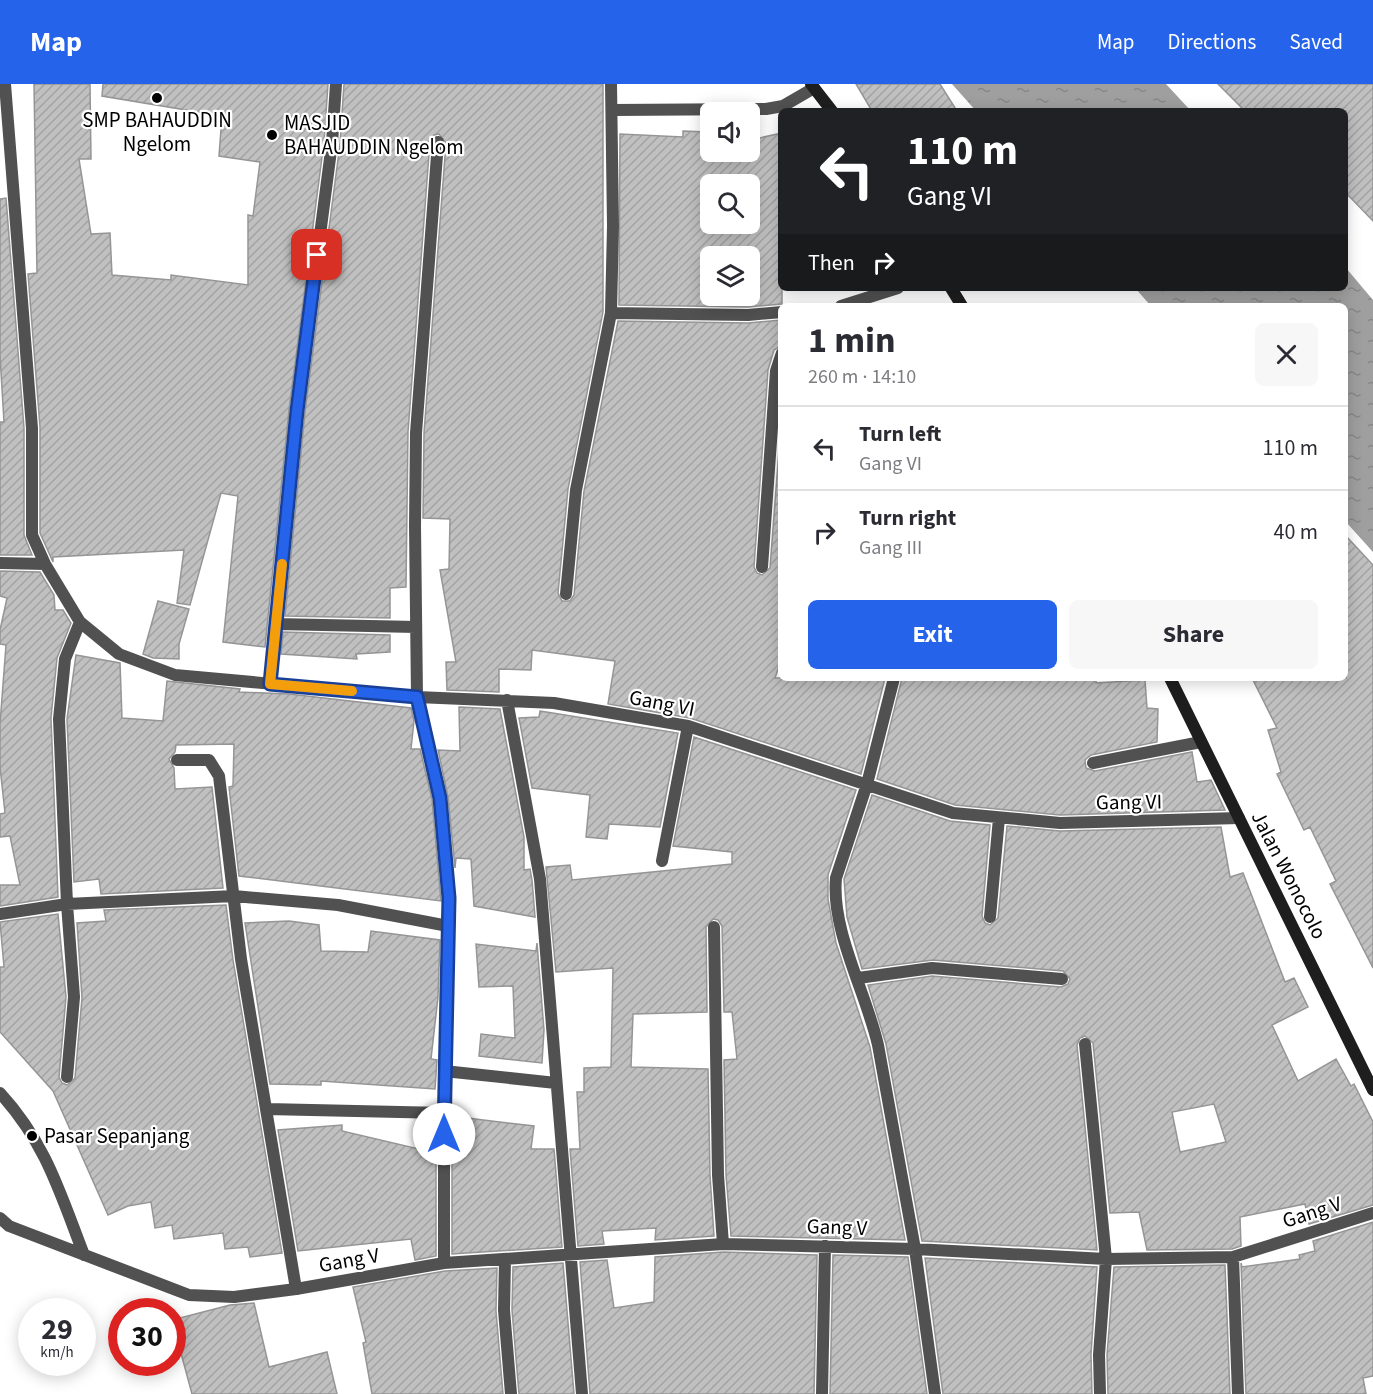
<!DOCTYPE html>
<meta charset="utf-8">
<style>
body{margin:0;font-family:"Source Sans 3",sans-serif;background:#f7f7f7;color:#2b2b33;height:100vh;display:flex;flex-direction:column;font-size:22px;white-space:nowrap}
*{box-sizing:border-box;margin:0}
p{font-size:20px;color:#7c7c81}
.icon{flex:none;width:33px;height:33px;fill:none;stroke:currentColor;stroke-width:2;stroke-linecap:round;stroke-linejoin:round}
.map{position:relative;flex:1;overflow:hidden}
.sheet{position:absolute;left:778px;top:219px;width:570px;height:378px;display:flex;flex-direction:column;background:#fff;border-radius:9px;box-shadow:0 3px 15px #0003}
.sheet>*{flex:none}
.banner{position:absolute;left:778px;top:24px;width:570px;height:183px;border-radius:9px;box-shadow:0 3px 15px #0003;background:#202124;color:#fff;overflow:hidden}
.tools{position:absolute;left:700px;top:18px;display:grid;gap:12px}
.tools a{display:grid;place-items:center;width:60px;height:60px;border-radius:9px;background:#fff;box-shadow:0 3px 15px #0003;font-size:30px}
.speed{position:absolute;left:18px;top:1214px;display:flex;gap:12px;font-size:30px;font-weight:700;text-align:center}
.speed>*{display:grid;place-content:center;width:78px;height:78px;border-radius:50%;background:#fff;box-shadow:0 3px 15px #0003;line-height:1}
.speed small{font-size:15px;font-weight:400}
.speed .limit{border:9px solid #d22;background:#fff;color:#111}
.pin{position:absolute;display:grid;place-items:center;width:51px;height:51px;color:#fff;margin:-26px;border-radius:12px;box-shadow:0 3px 9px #0006}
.me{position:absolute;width:66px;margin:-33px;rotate:0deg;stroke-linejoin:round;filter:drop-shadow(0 0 4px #0008)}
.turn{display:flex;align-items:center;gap:21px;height:126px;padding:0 30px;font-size:27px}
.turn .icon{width:78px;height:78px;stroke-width:2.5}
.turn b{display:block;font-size:42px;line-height:51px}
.then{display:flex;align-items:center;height:57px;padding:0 30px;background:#0003;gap:12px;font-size:22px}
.round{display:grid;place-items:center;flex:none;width:63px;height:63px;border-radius:9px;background:#f7f7f7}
.summary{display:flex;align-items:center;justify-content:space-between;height:102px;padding:0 30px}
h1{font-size:36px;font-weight:700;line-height:45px}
.button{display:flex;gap:12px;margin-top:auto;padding:12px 30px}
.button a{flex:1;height:69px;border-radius:9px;background:#2563eb;color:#fff;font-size:24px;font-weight:700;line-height:69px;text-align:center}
.button a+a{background:#f7f7f7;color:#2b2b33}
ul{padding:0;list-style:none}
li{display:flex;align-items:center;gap:18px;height:84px;padding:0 30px;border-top:2px solid #e1e1e2}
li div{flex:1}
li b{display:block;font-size:22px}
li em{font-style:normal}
header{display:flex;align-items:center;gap:36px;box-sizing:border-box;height:84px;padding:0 30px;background:#2563eb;color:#fff}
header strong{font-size:28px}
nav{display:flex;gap:33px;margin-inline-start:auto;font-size:21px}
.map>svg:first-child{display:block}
.water{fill:url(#water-ripples)}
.building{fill:url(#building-hatch);stroke:#959595;stroke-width:1.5;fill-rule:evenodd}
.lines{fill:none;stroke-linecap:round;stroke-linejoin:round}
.service{stroke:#515151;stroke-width:12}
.minor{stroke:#515151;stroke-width:12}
.secondary{stroke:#1e1e1e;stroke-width:12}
.route-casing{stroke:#184099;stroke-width:15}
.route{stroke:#2563eb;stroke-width:10}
.slow{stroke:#f59e0b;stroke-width:10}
.poi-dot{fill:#000;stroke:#fff;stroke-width:2}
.labels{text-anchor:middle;stroke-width:4.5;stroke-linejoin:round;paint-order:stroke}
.poi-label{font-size:21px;fill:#000;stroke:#fff;text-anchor:start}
.street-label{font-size:21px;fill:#000;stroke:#fff}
</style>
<header>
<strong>Map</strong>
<nav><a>Map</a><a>Directions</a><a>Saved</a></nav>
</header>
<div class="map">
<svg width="1373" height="1310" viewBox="0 0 1373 1310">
<defs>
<pattern id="water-ripples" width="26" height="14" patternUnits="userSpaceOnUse" patternTransform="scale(1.5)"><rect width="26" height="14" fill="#9f9f9f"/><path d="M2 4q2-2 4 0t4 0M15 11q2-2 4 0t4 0" fill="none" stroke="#878787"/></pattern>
<pattern id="building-hatch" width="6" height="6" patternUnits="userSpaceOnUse" patternTransform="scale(1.5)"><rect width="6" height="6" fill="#c0c0c0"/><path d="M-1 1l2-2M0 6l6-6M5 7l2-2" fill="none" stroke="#a3a3a3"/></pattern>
</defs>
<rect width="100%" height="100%" fill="#fff"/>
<path class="water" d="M 952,0 L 1166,0 L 1191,27 L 976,27 Z
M 1346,184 L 1373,216 L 1373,468 L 1346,438 L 1346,222 L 1151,222 L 1135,204 L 1346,204 Z"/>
<path class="building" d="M 34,0 L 90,0 L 91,75 L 79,75 L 91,150 L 110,149 L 112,191 L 171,196 L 171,191 L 248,201 L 248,131 L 253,132 L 260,78 L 219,72 L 222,32 L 102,12 L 103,0 L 328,0 L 324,58 L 289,326 L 265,563 L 223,558 L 238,412 L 221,409 L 190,521 L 177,519 L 184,466 L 53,473 L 53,478 L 40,449 L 40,343 L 28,190 L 37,189 Z
M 344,0 L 603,0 L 603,228 L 568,405 L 558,509 L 562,517 L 570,517 L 574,511 L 584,407 L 618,237 L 748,239 L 782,236 L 782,261 L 774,266 L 768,286 L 754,483 L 757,489 L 762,491 L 770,484 L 782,326 L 782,574 L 775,594 L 885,594 L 861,690 L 690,634 L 608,620 L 615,577 L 532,566 L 531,586 L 499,585 L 499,608 L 447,606 L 446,578 L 456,578 L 440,486 L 449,485 L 450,435 L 423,434 L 424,349 L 446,59 L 439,50 L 434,51 L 430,57 L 408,348 L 406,503 L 390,504 L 390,534 L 285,532 L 305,328 L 340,60 Z
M 856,0 L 940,0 L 957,27 L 872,27 Z
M 1218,0 L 1373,0 L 1373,137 L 1346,109 L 1346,27 L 1245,27 Z
M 683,47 L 707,48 L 706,68 L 750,68 L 750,56 L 782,49 L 782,220 L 748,223 L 619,221 L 620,50 L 683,53 ZM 711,100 L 750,100 L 750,140 L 711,140 ZM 711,172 L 750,172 L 750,212 L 711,212 Z
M 6,114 L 24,344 L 24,451 L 32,471 L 0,471 L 0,338 L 4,338 L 0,272 L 0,115 Z
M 1346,452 L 1373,481 L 1373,884 L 1330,800 L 1336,797 L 1310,743 L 1304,746 L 1277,690 L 1281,688 L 1268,646 L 1277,644 L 1252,594 L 1346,594 Z
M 0,487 L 40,488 L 54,511 L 55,526 L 63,526 L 71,539 L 57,574 L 51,634 L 58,813 L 0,822 L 0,801 L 20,801 L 10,752 L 0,753 L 0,730 L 5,729 L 0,683 L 0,640 L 6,561 L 0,560 L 0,546 L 7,514 L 0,512 Z
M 158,517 L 189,525 L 179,560 L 179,575 L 153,574 L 143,570 Z
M 283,548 L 390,551 L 390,568 L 356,570 L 357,575 L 281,570 Z
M 76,571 L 120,579 L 122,634 L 163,637 L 167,597 L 240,605 L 239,608 L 289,610 L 411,624 L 414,637 L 411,665 L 420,665 L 432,715 L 441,817 L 239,792 L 229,703 L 233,702 L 234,660 L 176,661 L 175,668 L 169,675 L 174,684 L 175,705 L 212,703 L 223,804 L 101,810 L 99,795 L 74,798 L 67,635 Z
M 902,594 L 1096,594 L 1096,599 L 1145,596 L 1147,624 L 1158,625 L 1157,658 L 1091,671 L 1085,676 L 1086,684 L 1095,687 L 1192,668 L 1197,698 L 1211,696 L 1225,726 L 1060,731 L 955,721 L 877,695 Z
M 459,623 L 500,625 L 524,753 L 524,786 L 530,785 L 532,796 L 535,833 L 474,822 L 471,775 L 456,774 L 455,784 L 448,713 L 438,666 L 460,667 Z
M 540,627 L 678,649 L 660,743 L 609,740 L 607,755 L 586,753 L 590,711 L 532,704 L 519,634 L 539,633 Z
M 694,653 L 856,706 L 828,791 L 828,815 L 836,859 L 870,963 L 905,1156 L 731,1152 L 726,1091 L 724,976 L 737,975 L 732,928 L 724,928 L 722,842 L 718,836 L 713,835 L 706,843 L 707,928 L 633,930 L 631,983 L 708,985 L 710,1091 L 714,1152 L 655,1156 L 656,1144 L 602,1147 L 604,1160 L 578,1162 L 570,1065 L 580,1065 L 577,1008 L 584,1008 L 584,984 L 611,983 L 613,884 L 556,888 L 546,783 L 570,781 L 572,796 L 732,780 L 732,768 L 673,762 Z
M 872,711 L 950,737 L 990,741 L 982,832 L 985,839 L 990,841 L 998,834 L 1007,742 L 1060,747 L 1221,743 L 1230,793 L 1243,789 L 1285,898 L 1294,894 L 1308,923 L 1272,941 L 1298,997 L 1336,975 L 1351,1002 L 1354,1000 L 1373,1038 L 1373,1121 L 1309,1140 L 1305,1120 L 1240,1133 L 1241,1162 L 1232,1165 L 1147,1166 L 1139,1128 L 1110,1129 L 1093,959 L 1085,952 L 1080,954 L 1077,961 L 1097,1166 L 922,1157 L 886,960 L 868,901 L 932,892 L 1061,903 L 1068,900 L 1070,895 L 1063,887 L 933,876 L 862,885 L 847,833 L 844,795 ZM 1214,1020 L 1226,1058 L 1180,1068 L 1172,1028 Z
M 226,821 L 233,876 L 282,1169 L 250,1173 L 248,1163 L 225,1165 L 223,1149 L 174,1155 L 172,1141 L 155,1144 L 151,1118 L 128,1122 L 108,1131 L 53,1007 L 0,948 L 0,883 L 4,883 L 0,838 L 58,830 L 66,913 L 59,993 L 62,999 L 67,1001 L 75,994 L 82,914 L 77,839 L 106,837 L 104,826 Z
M 289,837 L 319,841 L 321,867 L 368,868 L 371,847 L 440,856 L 438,913 L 431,975 L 437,976 L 435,1005 L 321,997 L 321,1001 L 270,1000 L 245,839 Z
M 537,859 L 544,946 L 542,979 L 479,972 L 481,950 L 515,954 L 513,902 L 479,903 L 476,860 L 536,867 Z
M 467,1034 L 534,1042 L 531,1065 L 554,1065 L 562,1163 L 452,1170 L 452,1073 L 462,1075 Z
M 342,1041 L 342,1047 L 436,1069 L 436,1172 L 415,1176 L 411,1155 L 298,1167 L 278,1046 Z
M 1373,1138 L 1373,1292 L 1363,1294 L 1366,1310 L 1246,1310 L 1241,1179 L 1242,1183 L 1300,1175 L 1299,1171 L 1315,1167 L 1313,1157 Z
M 723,1168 L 817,1171 L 814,1310 L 590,1310 L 580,1178 L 607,1176 L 614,1224 L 654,1218 L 655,1173 Z
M 833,1171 L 908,1173 L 927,1310 L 830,1310 Z
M 925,1174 L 1097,1183 L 1091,1270 L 1092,1310 L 943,1310 Z
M 563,1179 L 574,1310 L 519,1310 L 512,1226 L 513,1183 Z
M 1225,1181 L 1230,1310 L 1108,1310 L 1107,1271 L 1114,1183 Z
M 497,1184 L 496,1227 L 503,1310 L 372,1310 L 363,1259 L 366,1258 L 353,1203 L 445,1187 Z
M 254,1219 L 269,1283 L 327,1268 L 337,1310 L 192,1310 L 172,1236 L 230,1221 Z"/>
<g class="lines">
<path class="service" d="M 1093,679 L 1201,658
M 0,1009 C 46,1059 60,1109 84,1171
M 0,1134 L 9,1142 L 189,1211 L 234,1213 L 296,1205"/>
<path class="minor" d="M 5,0 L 32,344 L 32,451 L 45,480 L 80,538 L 119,570 L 175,591 L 417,613 L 554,619 L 688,642 L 953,729 L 1060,739 L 1239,734
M 612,26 L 766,25 L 783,22 L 814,4
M 438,58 L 416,349 L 415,442 L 417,613 L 440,714 L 449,814 L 444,1005 L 444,1179
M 841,222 L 898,204
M 611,229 L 748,231 L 782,228
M 0,479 L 45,480
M 762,483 L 776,287 L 782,269
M 566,510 L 576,406 L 611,229 L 613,142 L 611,0
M 276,540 L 416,543
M 894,594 L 867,700 L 836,794 C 831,847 866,908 878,961 L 915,1165 L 935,1310
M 270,600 L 297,327 L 332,59 L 336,0
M 507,616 L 540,795 L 582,1310
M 177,676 L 209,676 L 219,692 L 241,875 L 296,1205 L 444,1179 L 723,1160 L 915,1165 L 1106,1175 L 1233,1173 L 1373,1129
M 662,777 L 688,642
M 0,830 L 67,820 L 59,635 L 65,575 L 80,538
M 990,833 L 999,734
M 714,843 L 718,1091 L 723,1160
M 858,894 L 932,884 L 1062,895
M 1085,960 L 1106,1175 L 1099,1271 L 1100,1310
M 444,987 L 556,999
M 67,993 L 74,913 L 67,820 L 234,812 L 338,821 L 448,842
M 267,1025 L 444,1029
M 1233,1173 L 1238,1310
M 505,1176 L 504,1226 L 511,1310
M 822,1310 L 825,1162"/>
<path class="secondary" d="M 811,0 L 832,27
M 951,204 L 962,222
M 1170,594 L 1373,1006"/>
</g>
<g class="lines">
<defs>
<path id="route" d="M 317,171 L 297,327 L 270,600 L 417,613 L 440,714 L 449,814 L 444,1050"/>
</defs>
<use href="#route" class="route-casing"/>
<use href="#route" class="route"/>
<path class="slow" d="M 282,480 L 270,600 L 352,607"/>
</g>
<g class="poi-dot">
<circle cx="157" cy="14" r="6"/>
<circle cx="272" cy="51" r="6"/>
<circle cx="32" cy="1052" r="6"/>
</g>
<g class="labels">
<g class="poi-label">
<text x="157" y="43" text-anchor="middle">SMP BAHAUDDIN<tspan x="157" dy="24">Ngelom</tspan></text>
<text x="284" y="46">MASJID<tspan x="284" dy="24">BAHAUDDIN Ngelom</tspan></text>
<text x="44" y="1059">Pasar Sepanjang</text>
</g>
<g class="street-label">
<text transform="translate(662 619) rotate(11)" y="7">Gang VI</text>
<text transform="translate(1129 718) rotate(-1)" y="7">Gang VI</text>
<text transform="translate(1289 791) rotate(63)" y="7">Jalan Wonocolo</text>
<text transform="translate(1312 1128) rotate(-18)" y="7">Gang V</text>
<text transform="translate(837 1143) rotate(2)" y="7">Gang V</text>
<text transform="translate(349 1176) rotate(-10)" y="7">Gang V</text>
</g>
</g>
</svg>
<div class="tools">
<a><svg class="icon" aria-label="sound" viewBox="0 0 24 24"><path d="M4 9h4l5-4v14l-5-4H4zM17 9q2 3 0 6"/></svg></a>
<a><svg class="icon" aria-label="search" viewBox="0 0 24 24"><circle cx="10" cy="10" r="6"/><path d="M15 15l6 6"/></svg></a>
<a><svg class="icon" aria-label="layers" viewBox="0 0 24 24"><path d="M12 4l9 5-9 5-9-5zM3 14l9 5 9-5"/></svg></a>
</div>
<div class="speed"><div>29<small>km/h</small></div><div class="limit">30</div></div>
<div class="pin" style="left:317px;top:171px;background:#d93025"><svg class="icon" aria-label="arrive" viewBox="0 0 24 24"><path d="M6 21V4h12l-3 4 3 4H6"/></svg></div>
<svg class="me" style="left:444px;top:1050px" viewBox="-20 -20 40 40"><circle r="19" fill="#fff"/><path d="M0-13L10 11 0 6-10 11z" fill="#2563eb"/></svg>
<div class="banner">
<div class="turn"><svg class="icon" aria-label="left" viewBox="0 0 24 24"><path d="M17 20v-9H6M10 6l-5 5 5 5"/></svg><div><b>110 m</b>Gang VI</div></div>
<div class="then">Then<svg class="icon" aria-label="right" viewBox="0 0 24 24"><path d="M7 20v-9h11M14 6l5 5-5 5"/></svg></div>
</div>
<section class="sheet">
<div class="summary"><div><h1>1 min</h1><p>260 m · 14:10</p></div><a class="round"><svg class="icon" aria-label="close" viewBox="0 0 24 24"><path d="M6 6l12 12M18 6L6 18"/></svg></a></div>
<ul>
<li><svg class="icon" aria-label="left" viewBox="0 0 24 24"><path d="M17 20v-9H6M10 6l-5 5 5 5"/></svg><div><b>Turn left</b><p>Gang VI</p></div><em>110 m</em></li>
<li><svg class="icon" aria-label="right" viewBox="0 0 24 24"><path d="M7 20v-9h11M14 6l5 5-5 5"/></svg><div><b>Turn right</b><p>Gang III</p></div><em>40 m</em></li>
</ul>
<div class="button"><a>Exit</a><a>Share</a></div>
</section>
</div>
